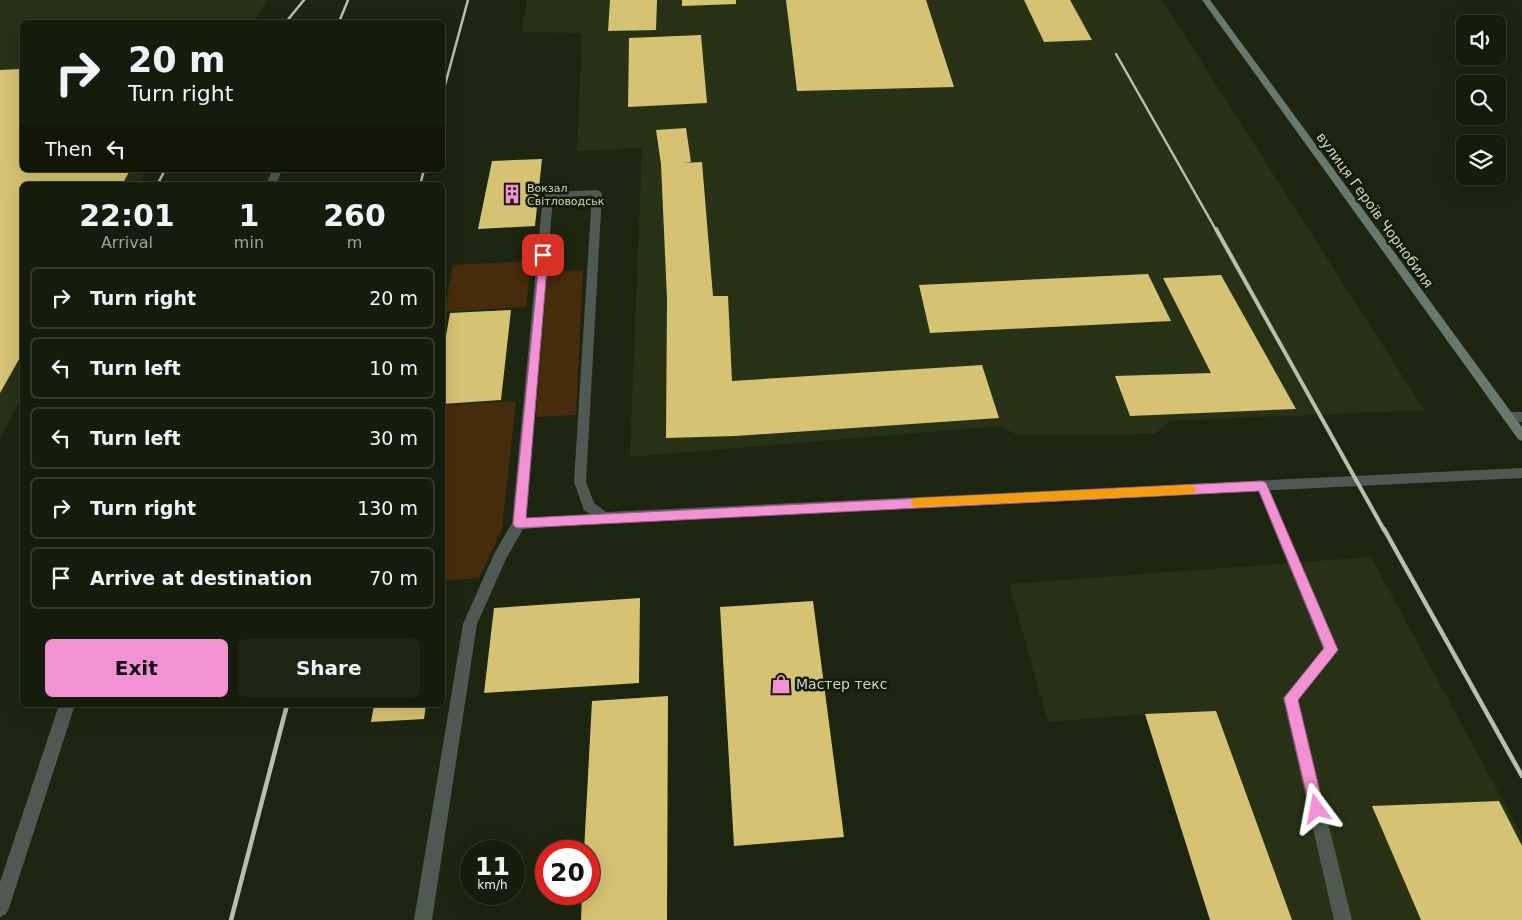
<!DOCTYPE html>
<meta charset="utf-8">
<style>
body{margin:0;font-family:"DejaVu Sans",sans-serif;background:#1f2515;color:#f1f3f6;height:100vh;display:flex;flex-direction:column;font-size:19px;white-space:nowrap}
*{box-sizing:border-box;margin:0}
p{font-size:16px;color:#9ea19d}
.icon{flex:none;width:28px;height:28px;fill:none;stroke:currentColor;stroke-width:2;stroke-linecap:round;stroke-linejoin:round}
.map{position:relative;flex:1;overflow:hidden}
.details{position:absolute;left:20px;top:182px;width:425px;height:525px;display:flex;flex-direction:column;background:#161c0c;border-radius:8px;box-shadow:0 5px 20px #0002,0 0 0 1px #353a2d}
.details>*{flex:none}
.guide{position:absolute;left:20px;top:20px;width:425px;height:152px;border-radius:8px;box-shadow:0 5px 20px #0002,0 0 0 1px #353a2d;background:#161c0c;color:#f1f3f6;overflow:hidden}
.buttons{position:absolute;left:1456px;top:15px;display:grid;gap:10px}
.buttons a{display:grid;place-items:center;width:50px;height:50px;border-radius:8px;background:#161c0c;box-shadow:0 5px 20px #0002,0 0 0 1px #353a2d;font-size:25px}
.speed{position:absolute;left:460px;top:840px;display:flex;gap:10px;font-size:25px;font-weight:700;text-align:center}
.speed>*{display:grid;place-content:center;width:65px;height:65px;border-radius:50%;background:#161c0c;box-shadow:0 5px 20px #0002,0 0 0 1px #353a2d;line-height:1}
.speed small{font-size:12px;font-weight:400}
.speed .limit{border:8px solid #d22;background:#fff;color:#111}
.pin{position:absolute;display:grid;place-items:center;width:42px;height:42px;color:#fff;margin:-21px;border-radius:10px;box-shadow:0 2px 8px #0006}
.me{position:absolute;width:55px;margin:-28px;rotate:347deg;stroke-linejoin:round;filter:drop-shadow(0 0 4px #0008)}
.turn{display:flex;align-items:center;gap:18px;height:105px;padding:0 25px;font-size:22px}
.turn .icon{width:65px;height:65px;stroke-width:2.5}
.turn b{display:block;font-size:35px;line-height:42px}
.then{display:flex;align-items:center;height:48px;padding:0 25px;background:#0003;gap:10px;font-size:19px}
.eta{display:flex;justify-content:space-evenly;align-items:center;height:85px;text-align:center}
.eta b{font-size:30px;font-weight:800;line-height:35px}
.primary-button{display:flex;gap:10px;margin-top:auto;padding:10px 25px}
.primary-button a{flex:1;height:58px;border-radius:8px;background:#f391d5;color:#111;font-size:20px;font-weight:800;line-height:58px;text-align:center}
.primary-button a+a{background:#1f2515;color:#f1f3f6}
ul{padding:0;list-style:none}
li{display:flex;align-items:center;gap:15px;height:62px;margin:0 10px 8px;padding:0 15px;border:2px solid #353a2d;border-radius:8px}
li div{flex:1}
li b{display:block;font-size:19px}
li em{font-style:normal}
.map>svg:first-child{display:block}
.built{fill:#283116}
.green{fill:#462b0c}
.building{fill:#d6c273}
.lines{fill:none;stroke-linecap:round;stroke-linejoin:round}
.service{fill:#4f5952;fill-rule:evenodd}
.minor{fill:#4f5952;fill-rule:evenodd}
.secondary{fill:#68786c;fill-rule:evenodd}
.rail-far2{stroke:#b9beb0;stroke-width:2.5}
.rail-far1{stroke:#b9beb0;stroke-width:4}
.rail{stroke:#b9beb0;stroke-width:4.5}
.route{fill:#f391d5;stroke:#9e5e8a}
.slow{fill:#f59e0b}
.labels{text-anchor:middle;stroke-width:5;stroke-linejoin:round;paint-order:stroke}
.far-poi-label{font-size:11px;fill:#d0d5c8;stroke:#141b07;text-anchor:start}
.street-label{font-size:14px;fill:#d0d5c8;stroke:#141b07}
.poi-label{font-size:14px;fill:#d0d5c8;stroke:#141b07;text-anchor:start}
</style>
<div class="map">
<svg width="1522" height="920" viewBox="0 0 1522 920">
<rect width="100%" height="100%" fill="#1d2510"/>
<path class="built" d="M 0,0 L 267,0 L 253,22 L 22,22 L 22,170 L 146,170 L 138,185 L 22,185 L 22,397 L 0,438 Z
M 527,0 L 1162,0 L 1424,410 L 1169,421 L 1155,434 L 1018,435 L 1000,426 L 630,457 L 642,148 L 577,151 L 582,33 L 521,32 Z
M 1371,557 L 1522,836 L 1522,920 L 1210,920 L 1145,714 L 1048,722 L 1009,584 Z"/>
<path class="green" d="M 531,261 L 526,307 L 444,312 L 453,265 Z
M 583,270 L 576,415 L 536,417 L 547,272 Z
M 516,401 L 502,529 L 479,578 L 443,581 L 443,405 Z"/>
<path class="building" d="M 610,0 L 657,0 L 656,30 L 608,31 Z
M 682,0 L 736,0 L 736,4 L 682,6 Z
M 786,0 L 926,0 L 954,87 L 797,91 Z
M 1024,0 L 1070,0 L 1092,40 L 1044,42 Z
M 701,35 L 707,103 L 628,107 L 629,38 Z
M 22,69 L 22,170 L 130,170 L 122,185 L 22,185 L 22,354 L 0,393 L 0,70 Z
M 686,128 L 691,162 L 683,163 L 702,162 L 713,296 L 728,296 L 732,381 L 982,365 L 999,418 L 735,436 L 666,438 L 667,299 L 661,164 L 656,130 Z
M 542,159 L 535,226 L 478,229 L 492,161 Z
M 1148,274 L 1171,321 L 930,333 L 919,285 Z
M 1221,275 L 1296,409 L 1130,416 L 1115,376 L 1211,373 L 1163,278 Z
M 511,310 L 501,400 L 442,404 L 442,359 L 450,313 Z
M 640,598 L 639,683 L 484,693 L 494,608 Z
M 813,601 L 844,837 L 734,846 L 720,607 Z
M 668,696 L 667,920 L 581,920 L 582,894 L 589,894 L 589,851 L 584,851 L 592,701 Z
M 374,705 L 426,705 L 424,719 L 371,722 Z
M 1216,711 L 1292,920 L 1210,920 L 1145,714 Z
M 1499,801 L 1522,846 L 1522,920 L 1421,920 L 1372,806 Z"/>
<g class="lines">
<path class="service" d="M 597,190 L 600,191 L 600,195 L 553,198 L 526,518 L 604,513 L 609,514 L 611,518 L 609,522 L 604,523 L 523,529 L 506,559 L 477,624 L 432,920 L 414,920 L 463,624 L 495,552 L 512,523 L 543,195 L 548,192 Z
M 1508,412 L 1522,412 L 1522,422 L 1504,420 L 1502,417 L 1504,414 Z
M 1262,481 L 1267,482 L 1268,486 L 1338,650 L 1298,700 L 1352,920 L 1334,920 L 1283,698 L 1323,649 L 1256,486 L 1257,482 Z"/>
<path class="minor" d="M 272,170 L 282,170 L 276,185 L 266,185 Z
M 597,190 L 602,193 L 586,482 L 594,503 L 606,512 L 1522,468 L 1522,478 L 604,523 L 584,510 L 574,482 L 592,193 Z
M 59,705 L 75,705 L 9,908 L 6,914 L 0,917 L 0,882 Z"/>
<path class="secondary" d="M 1202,0 L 1210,0 L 1522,427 L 1522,441 L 1518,439 Z"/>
<path class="rail-far2" d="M 286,22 L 304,0
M 339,22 L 348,0
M 1116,54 L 1216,230
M 442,96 L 468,0
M 157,185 L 165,170
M 420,185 L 424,170"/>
<path class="rail-far1" d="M 1216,229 L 1384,530"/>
<path class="rail" d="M 1384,529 L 1522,776
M 231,920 L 287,705"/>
</g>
<path class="route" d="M 540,252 L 546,252 L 548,255 L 526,518 L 1262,481 L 1266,483 L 1338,650 L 1298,700 L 1324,809 L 1322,814 L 1317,816 L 1312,814 L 1310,809 L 1284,698 L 1324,648 L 1259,491 L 519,528 L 515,527 L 513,524 Z"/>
<path class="slow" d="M 1190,485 L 1194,486 L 1196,489 L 1194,493 L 1190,494 L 917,507 L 912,506 L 911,503 L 912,499 L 917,498 Z"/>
<defs>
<symbol id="building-bare" viewBox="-9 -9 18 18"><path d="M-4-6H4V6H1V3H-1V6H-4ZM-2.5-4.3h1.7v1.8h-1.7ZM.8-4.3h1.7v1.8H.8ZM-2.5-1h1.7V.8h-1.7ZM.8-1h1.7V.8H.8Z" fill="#f391d5" stroke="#141b07" stroke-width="2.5" paint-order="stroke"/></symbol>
<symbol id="shop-bare" viewBox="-9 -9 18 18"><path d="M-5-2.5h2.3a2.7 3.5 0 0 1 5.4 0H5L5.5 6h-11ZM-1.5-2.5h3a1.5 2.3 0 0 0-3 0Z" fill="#f391d5" stroke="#141b07" stroke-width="2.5" paint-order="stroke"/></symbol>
</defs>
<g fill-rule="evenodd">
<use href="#building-bare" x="498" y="180" width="28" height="28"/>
<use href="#shop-bare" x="767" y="670" width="28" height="28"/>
</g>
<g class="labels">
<g class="far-poi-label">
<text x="527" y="192">Вокзал<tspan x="527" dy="13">Світловодськ</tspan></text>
</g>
<g class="street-label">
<text transform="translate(1375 210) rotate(54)" y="5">вулиця Героїв Чорнобиля</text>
</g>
<g class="poi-label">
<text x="796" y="689">Мастер текс</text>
</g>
</g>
</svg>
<div class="buttons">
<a><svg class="icon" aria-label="sound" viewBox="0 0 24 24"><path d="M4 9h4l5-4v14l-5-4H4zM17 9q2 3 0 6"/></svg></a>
<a><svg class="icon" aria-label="search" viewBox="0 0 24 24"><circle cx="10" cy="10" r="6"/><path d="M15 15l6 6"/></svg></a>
<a><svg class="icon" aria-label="layers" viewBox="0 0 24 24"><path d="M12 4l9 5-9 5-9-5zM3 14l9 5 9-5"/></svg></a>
</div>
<div class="speed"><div>11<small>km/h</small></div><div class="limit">20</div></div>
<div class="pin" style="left:543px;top:255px;background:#d93025"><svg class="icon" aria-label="arrive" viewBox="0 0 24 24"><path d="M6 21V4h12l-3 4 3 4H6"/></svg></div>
<svg class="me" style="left:1317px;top:809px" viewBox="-20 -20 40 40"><path d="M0-17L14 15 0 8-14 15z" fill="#f391d5" stroke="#fff" stroke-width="4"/></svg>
<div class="guide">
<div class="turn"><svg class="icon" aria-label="right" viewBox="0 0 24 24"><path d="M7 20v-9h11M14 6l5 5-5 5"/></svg><div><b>20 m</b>Turn right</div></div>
<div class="then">Then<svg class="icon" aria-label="left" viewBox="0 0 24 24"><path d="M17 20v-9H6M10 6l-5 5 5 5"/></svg></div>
</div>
<section class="details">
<div class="eta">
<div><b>22:01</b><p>Arrival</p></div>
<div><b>1</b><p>min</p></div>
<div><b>260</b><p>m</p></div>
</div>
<ul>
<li><svg class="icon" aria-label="right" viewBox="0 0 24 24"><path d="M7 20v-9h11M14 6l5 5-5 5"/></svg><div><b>Turn right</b></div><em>20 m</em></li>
<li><svg class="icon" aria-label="left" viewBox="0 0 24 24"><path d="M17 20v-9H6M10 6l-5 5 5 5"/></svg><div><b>Turn left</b></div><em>10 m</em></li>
<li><svg class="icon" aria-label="left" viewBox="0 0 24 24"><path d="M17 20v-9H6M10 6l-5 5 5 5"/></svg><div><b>Turn left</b></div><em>30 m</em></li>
<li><svg class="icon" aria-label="right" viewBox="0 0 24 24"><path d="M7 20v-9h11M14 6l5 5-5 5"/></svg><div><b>Turn right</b></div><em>130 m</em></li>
<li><svg class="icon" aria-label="arrive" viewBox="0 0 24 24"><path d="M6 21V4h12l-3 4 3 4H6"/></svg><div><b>Arrive at destination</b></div><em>70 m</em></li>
</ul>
<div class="primary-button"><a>Exit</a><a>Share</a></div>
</section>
</div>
